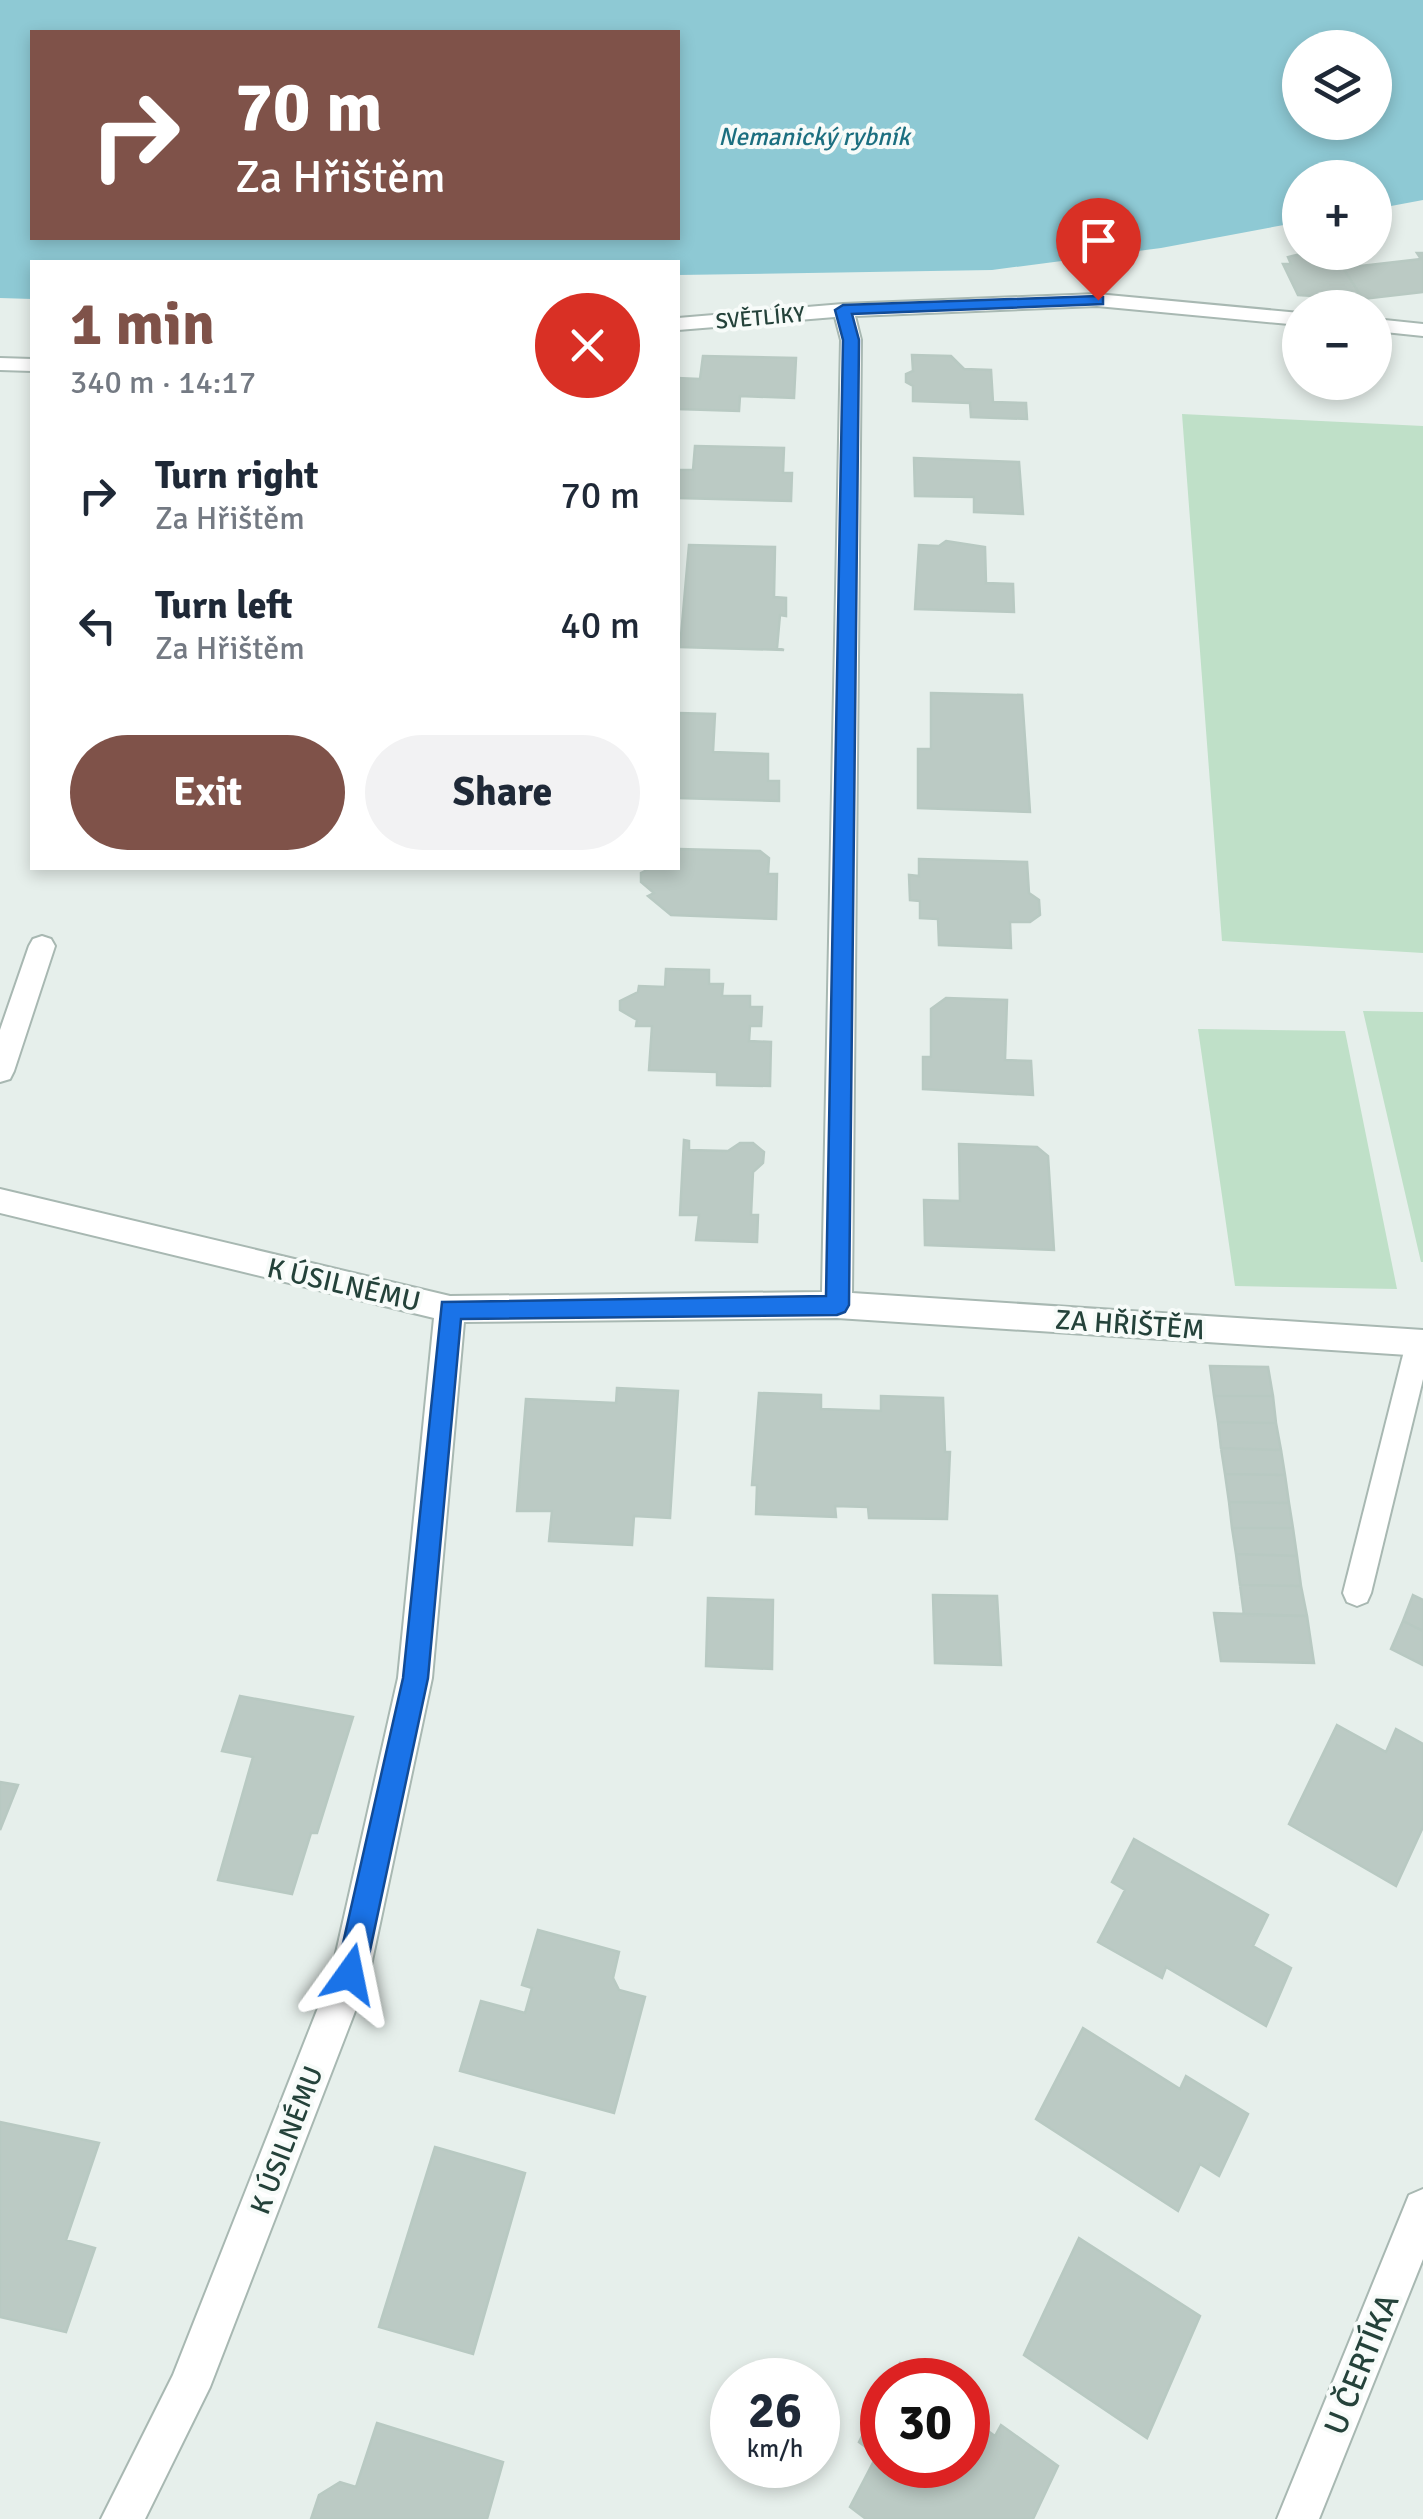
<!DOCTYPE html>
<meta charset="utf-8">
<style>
body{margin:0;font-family:Signika,sans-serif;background:#f2f2f3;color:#1f2937;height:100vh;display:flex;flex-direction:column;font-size:38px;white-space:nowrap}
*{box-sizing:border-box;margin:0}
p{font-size:32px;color:#747a83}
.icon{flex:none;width:55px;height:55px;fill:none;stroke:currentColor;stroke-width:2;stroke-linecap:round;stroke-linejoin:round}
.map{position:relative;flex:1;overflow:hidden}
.side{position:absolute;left:30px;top:260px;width:650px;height:610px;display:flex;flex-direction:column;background:#fff;border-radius:0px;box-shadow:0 5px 15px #0003}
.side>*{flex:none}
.banner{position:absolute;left:30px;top:30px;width:650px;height:210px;border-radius:0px;box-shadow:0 5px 15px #0003;background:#7f5249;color:#fff;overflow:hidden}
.tools{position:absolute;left:1282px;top:30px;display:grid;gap:20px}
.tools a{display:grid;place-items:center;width:110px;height:110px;border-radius:50%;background:#fff;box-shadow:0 5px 15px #0003;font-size:50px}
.speed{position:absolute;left:710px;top:2358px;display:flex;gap:20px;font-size:50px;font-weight:700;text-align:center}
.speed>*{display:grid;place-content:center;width:130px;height:130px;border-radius:50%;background:#fff;box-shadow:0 5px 15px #0003;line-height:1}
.speed small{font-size:25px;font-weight:400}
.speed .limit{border:15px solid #d22;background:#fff;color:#111}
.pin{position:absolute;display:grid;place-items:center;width:85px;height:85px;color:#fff;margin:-102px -42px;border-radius:50% 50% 50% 0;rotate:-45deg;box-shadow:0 0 10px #0007}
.pin .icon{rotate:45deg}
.me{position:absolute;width:110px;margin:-55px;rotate:12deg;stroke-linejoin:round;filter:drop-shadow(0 0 8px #0008)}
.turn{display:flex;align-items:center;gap:35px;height:210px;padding:0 40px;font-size:45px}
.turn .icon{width:130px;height:130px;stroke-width:2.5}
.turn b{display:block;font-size:70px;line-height:85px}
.round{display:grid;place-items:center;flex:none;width:105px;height:105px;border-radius:52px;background:#f2f2f3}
.head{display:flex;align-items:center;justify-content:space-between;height:170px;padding:0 40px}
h1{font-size:60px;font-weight:700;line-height:75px;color:#7f5249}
.primary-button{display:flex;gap:20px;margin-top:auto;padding:20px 40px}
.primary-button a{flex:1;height:115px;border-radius:60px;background:#7f5249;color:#fff;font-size:40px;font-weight:700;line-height:115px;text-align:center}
.primary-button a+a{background:#f2f2f3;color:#1f2937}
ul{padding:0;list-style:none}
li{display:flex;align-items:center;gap:30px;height:130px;padding:0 40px}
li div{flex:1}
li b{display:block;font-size:38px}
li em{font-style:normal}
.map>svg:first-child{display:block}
.green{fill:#bfe0c8}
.water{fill:#8ec9d4;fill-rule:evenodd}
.building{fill:#bbcac4;stroke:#b8c9c2;stroke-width:2.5}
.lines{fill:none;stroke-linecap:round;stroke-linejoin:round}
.lane-casing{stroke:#a8b8b2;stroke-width:4}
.street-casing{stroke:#a8b8b2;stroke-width:4}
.lane{fill:#fff;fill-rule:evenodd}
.street{fill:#fff;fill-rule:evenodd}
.route{fill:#1a73e8;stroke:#114b97;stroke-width:2.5}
.labels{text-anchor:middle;stroke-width:8;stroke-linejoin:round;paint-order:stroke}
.far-street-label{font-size:22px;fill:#24423a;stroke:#f7fbf9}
.far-water-label{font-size:25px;font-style:italic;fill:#1c6f80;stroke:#f7fbf9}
.street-label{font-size:28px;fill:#24423a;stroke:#f7fbf9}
.near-street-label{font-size:32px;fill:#24423a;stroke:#f7fbf9}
</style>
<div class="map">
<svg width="1423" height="2519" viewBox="0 0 1423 2519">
<rect width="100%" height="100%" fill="#e6efeb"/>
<path class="green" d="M 1182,414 L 1423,426 L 1423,953 L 1222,941 Z
M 1363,1011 L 1423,1012 L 1423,1262 L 1421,1262 Z
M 1198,1029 L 1345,1031 L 1397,1289 L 1235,1286 Z"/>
<path class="water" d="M 0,0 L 1423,0 L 1423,200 L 1375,209 L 1375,178 L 1300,178 L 1300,222 L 1161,248 L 992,270 L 678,275 L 678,262 L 32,262 L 32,299 L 0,298 ZM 32,32 L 678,32 L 678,238 L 32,238 ZM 1300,48 L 1375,48 L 1375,122 L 1300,122 Z"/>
<path class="building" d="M 1309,252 L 1333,252 L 1363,299 L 1298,295 L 1283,264 L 1291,264 L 1288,257 Z
M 1417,253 L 1423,253 L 1423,292 L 1363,299 L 1343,268 L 1421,259 Z
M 912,355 L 951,356 L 964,369 L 991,370 L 993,402 L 1026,403 L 1027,419 L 971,417 L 970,403 L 913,401 L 913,386 L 906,382 L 906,374 L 913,371 Z
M 703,356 L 796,358 L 794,398 L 740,396 L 739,411 L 678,409 L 678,378 L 700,379 Z
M 695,446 L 784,448 L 783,473 L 792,473 L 791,501 L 678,498 L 678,470 L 693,470 Z
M 914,458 L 1019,462 L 1023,514 L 974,512 L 974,497 L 915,496 Z
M 946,541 L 985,547 L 986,583 L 1013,584 L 1014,612 L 915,609 L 919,545 L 939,546 Z
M 689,545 L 775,547 L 774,597 L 786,598 L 786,616 L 780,615 L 777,648 L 784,650 L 680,647 Z
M 931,693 L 1022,695 L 1030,812 L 918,808 L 918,749 L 931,749 Z
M 678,713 L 715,714 L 713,752 L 768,754 L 768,781 L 779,781 L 779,801 L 678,798 Z
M 678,849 L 760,851 L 769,858 L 768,874 L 777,874 L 776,919 L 671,915 L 648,896 L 654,893 L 641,882 L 641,873 L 651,868 L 678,868 Z
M 919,859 L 1027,862 L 1029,893 L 1039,900 L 1040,915 L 1030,922 L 1010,922 L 1011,948 L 939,945 L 938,919 L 920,918 L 920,901 L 910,900 L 909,875 L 919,876 Z
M 666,969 L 709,970 L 709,984 L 723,984 L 722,996 L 750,996 L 750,1007 L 762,1007 L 761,1026 L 750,1026 L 749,1041 L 771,1042 L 770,1086 L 717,1085 L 717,1072 L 649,1070 L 652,1026 L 636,1026 L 637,1020 L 620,1010 L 620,1001 L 638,992 L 639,986 L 665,987 Z
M 946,998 L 1007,1000 L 1005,1060 L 1031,1061 L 1033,1095 L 923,1089 L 923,1057 L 931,1057 L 931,1009 Z
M 684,1140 L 689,1141 L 689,1150 L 728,1151 L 740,1143 L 753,1143 L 764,1152 L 763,1163 L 753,1172 L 751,1215 L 758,1215 L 757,1242 L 696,1240 L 699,1215 L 680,1215 Z
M 959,1144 L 1037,1147 L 1048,1156 L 1054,1250 L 925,1245 L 924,1200 L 960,1201 Z
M 1210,1366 L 1268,1367 L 1273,1396 L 1214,1396 Z
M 617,1388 L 678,1391 L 670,1518 L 634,1516 L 632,1545 L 549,1541 L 552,1511 L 517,1511 L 526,1399 L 616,1403 Z
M 759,1393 L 821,1395 L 821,1409 L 881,1411 L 881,1396 L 943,1398 L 945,1452 L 950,1452 L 947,1519 L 869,1518 L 868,1507 L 835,1506 L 836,1517 L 756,1514 L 757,1485 L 752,1485 Z
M 1214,1396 L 1273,1396 L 1276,1423 L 1218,1422 Z
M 1218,1422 L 1276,1423 L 1281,1450 L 1221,1448 Z
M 1221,1448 L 1281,1450 L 1285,1475 L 1225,1474 Z
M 1225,1474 L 1285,1475 L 1289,1503 L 1229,1502 Z
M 1229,1502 L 1289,1503 L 1293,1528 L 1232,1528 Z
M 1232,1528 L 1293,1528 L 1297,1556 L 1236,1554 Z
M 1236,1554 L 1297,1556 L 1301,1586 L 1240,1585 Z
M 1240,1585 L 1301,1586 L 1307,1616 L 1244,1615 Z
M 933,1595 L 997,1596 L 1001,1665 L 935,1663 Z
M 1413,1595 L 1423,1600 L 1423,1631 L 1403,1621 Z
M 708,1598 L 773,1600 L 772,1669 L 706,1666 Z
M 1214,1613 L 1307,1616 L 1314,1663 L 1221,1661 Z
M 1403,1621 L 1423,1631 L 1423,1665 L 1391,1649 Z
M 240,1696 L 353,1717 L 317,1833 L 311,1833 L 292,1894 L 218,1880 L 253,1757 L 222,1751 Z
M 1337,1725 L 1386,1752 L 1396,1729 L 1423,1744 L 1423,1827 L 1396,1886 L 1289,1824 Z
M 0,1782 L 18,1785 L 0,1830 Z
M 1134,1839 L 1268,1915 L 1253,1946 L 1291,1968 L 1266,2026 L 1166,1967 L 1162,1978 L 1098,1942 L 1125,1890 L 1112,1882 Z
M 538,1930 L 619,1952 L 613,1978 L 619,1990 L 645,1997 L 614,2113 L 460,2071 L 481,2001 L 525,2013 L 532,1988 L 522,1985 Z
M 1083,2028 L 1180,2089 L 1186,2076 L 1248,2114 L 1219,2176 L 1200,2164 L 1178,2211 L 1036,2119 Z
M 0,2122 L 99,2143 L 66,2240 L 95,2248 L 66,2332 L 0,2317 Z
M 435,2147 L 525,2173 L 473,2354 L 379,2327 Z
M 1079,2238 L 1200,2316 L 1147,2438 L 1024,2355 Z
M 900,2363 L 923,2380 L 891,2380 Z
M 882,2396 L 882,2465 L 968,2465 L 968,2417 L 995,2436 L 1001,2425 L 1058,2466 L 1033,2519 L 866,2519 L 850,2507 L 877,2455 L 859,2442 Z
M 377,2423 L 503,2462 L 487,2519 L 311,2519 L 319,2495 L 340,2482 L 356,2487 Z"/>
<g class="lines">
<defs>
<path id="lane" d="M 1419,1332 L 1423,1333 L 1423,1379 L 1371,1593 L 1367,1602 L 1357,1606 L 1347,1602 L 1343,1593 L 1406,1343 L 1410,1335 Z"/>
<path id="street" d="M 1097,294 L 1300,313 L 1300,325 L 1097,306 L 855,316 L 861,340 L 852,1293 L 1423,1330 L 1423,1356 L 837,1318 L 464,1322 L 432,1678 L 369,1975 L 210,2387 L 145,2519 L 101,2519 L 173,2375 L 331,1975 L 398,1678 L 434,1318 L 0,1213 L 0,1189 L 450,1296 L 822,1292 L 841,340 L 835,317 L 678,330 L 678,318 L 843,304 Z
M 1375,319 L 1423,324 L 1423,336 L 1375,331 Z
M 0,358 L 32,359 L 32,371 L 0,370 Z
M 42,936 L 51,939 L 55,946 L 14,1071 L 10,1079 L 0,1082 L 0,1030 L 29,946 L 33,939 Z
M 1423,2189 L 1423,2259 L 1319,2519 L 1277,2519 L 1409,2195 Z"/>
</defs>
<use href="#lane" class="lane-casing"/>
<use href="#street" class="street-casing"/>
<use href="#lane" class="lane"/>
<use href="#street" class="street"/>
</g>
<path class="route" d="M 1098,296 L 1103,297 L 1103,304 L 852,314 L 859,340 L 849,1305 L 845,1312 L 837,1315 L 461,1319 L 428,1678 L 365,1974 L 360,1984 L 350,1989 L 341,1984 L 336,1974 L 403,1678 L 442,1302 L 826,1296 L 843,340 L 835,310 L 843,305 Z"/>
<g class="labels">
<g class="far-street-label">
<text transform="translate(760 317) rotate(-5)" y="8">SVĚTLÍKY</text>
</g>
<g class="far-water-label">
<text x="814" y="145">Nemanický rybník</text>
</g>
<g class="street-label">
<text transform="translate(344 1284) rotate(13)" y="10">K ÚSILNÉMU</text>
<text transform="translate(1130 1324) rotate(4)" y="10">ZA HŘIŠTĚM</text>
<text transform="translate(286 2140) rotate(-69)" y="10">K ÚSILNÉMU</text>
</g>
<g class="near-street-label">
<text transform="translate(1361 2364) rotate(-68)" y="11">U ČERTÍKA</text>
</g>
</g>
</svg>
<div class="tools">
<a><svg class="icon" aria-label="layers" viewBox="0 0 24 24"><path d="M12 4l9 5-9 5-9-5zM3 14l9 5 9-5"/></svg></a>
<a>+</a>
<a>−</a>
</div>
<div class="speed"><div>26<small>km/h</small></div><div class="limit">30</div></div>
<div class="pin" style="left:1098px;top:300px;background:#d93025"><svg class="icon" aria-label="arrive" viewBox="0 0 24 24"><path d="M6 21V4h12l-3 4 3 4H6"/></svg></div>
<svg class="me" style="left:350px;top:1974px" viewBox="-20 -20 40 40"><path d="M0-17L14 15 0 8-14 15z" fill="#1a73e8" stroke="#fff" stroke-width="4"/></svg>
<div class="banner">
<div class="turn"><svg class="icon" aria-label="right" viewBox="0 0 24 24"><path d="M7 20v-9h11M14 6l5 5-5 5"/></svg><div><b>70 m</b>Za Hřištěm</div></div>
</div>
<section class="side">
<div class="head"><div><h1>1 min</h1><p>340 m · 14:17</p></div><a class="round" style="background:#d93025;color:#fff"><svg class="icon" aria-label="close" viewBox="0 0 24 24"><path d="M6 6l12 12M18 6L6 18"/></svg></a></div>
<ul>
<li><svg class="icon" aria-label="right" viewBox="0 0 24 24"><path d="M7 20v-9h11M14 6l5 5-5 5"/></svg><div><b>Turn right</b><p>Za Hřištěm</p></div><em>70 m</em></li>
<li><svg class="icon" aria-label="left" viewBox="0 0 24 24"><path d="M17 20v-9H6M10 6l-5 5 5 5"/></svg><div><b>Turn left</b><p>Za Hřištěm</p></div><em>40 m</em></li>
</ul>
<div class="primary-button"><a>Exit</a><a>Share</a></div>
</section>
</div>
